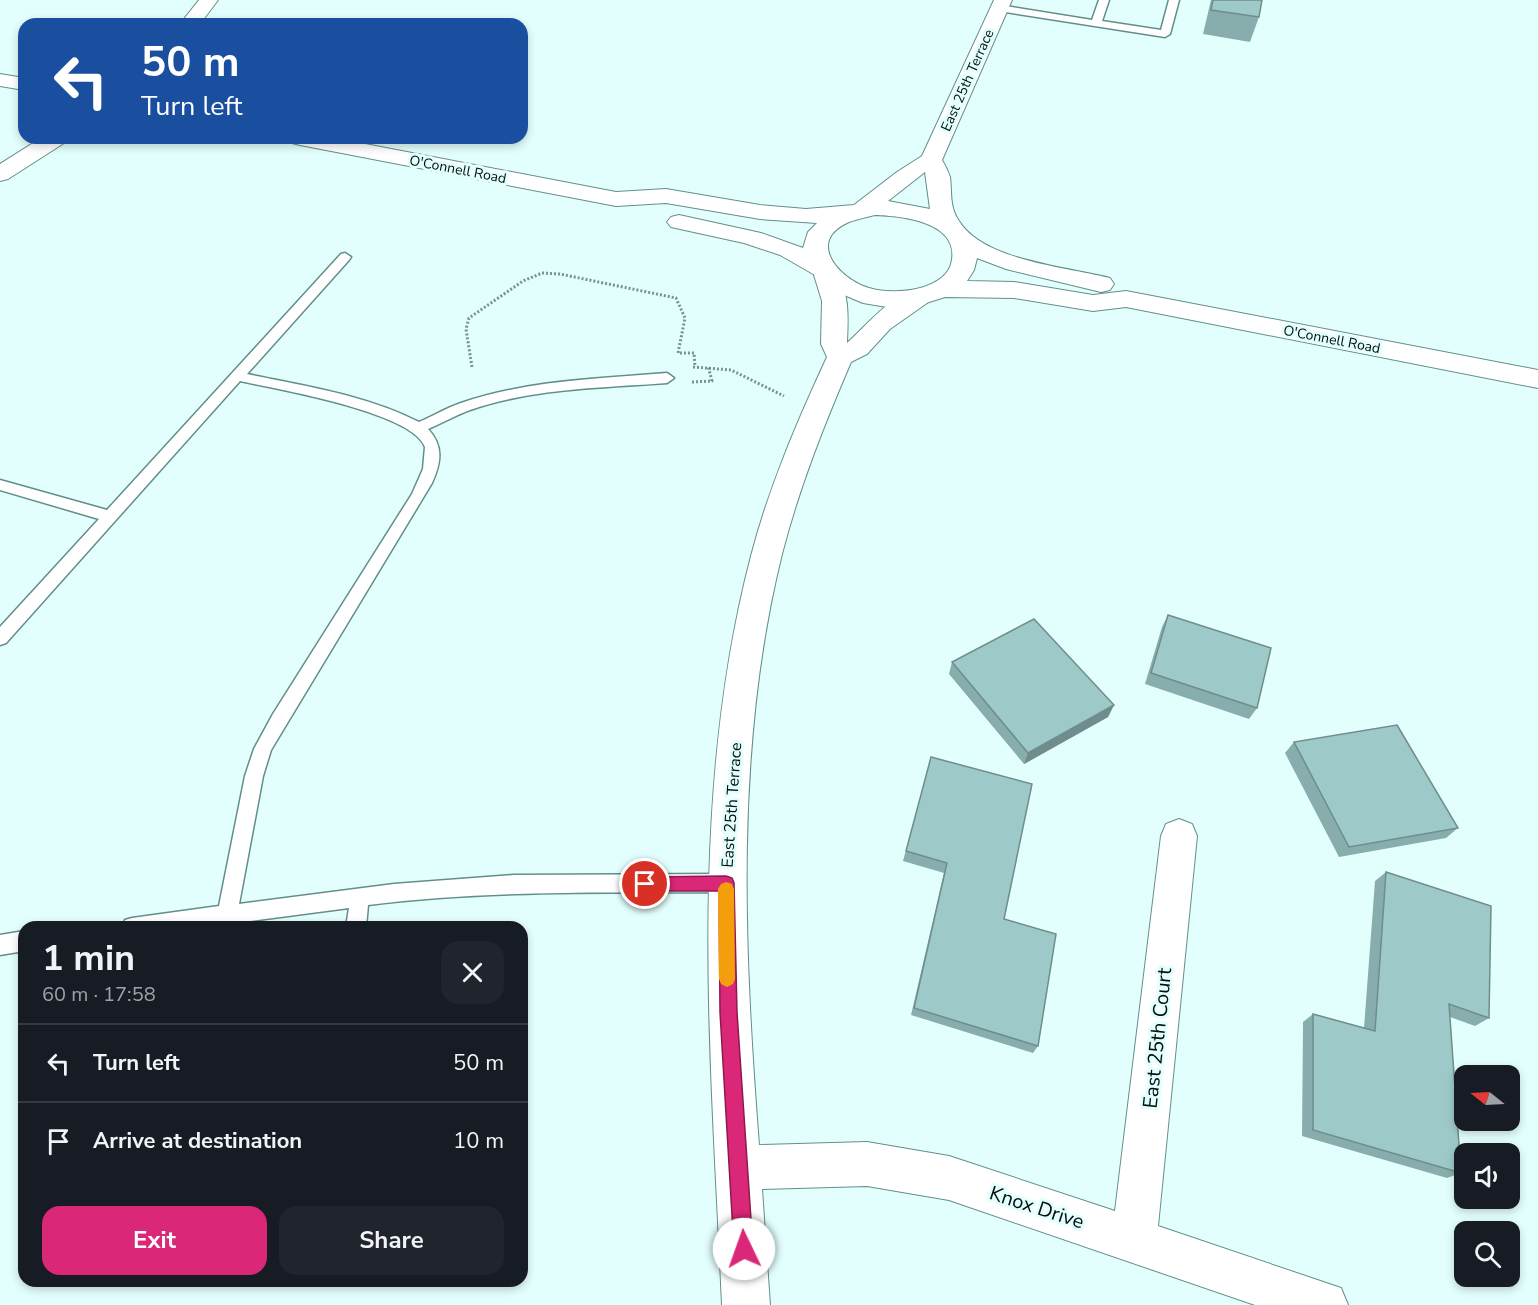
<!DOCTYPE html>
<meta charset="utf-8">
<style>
body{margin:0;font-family:"Nunito Sans",sans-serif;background:#20242c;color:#f1f3f6;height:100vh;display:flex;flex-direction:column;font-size:22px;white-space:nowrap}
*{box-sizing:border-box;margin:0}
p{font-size:20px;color:#9ea1a6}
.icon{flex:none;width:33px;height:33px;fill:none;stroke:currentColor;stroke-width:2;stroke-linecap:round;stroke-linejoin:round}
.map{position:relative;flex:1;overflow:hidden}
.details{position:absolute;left:18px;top:921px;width:510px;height:366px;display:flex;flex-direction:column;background:#171b24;border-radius:18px;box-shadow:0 3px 9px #0003}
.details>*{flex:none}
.top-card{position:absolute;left:18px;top:18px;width:510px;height:126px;border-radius:18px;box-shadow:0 3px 9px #0003;background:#1a4fa0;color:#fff;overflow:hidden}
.needle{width:39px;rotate:288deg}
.controls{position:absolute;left:1454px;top:1065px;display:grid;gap:12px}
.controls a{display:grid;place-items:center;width:66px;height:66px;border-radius:12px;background:#171b24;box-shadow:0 3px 9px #0003;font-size:30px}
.pin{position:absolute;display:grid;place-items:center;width:51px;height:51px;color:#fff;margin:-26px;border:3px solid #fff;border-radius:50%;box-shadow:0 2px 6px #0007}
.me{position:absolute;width:66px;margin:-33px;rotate:357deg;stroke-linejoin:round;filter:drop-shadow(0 0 4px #0008)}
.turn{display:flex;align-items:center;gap:21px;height:126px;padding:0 24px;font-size:27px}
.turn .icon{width:78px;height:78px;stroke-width:2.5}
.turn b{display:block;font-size:42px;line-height:51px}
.round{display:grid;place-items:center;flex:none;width:63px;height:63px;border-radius:18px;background:#20242c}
.overview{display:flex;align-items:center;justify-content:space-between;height:102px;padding:0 24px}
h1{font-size:36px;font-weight:700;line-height:45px}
.cta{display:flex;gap:12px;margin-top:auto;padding:12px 24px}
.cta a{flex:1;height:69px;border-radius:18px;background:#db2777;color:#fff;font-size:24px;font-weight:700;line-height:69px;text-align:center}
.cta a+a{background:#20242c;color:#f1f3f6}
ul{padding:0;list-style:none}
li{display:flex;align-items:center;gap:18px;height:78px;padding:0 24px;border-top:2px solid #363941}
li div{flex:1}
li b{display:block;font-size:22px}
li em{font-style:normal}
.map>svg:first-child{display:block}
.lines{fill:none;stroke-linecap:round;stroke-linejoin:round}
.lane-casing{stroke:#628e8c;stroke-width:3}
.street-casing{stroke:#628e8c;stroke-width:2}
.secondary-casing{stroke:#628e8c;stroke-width:2}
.path{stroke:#7b908f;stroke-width:3;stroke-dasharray:2 2;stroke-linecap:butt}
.lane{fill:#fff;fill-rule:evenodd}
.street{fill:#fff;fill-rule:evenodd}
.secondary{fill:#fff;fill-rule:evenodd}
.wall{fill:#87aeac}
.shaded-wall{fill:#6e8d8c}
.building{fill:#9dcac8;stroke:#6e8d8c;stroke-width:1.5}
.route{fill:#db2777;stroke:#8e194d;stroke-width:1.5}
.slow{fill:#f59e0b}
.labels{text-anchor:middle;stroke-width:6;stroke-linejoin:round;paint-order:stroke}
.far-street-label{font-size:14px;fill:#010f0e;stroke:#e3fffd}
.street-label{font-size:16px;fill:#010f0e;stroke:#e3fffd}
.near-street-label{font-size:20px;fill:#010f0e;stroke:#e3fffd}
</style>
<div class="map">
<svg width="1538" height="1305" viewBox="0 0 1538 1305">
<rect width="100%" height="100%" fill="#e3fffd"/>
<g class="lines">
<defs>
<path id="lane" d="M 1099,0 L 1109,0 L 1102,21 L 1161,30 L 1169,0 L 1179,0 L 1170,34 L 1165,37 L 999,11 L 994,8 L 999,5 L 1092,20 Z
M 345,253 L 351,257 L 349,260 L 247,374 C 305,386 366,395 419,422 C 433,416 446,408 461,403 C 527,380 598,379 667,373 L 674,378 L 667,383 C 602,388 533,388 470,410 C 456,415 442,423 428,429 C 444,446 441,463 432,483 L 271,750 L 263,776 L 239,904 L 394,884 L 514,875 L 726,874 L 733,877 L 735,883 L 733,889 L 726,892 C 607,893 487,890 368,905 L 366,927 L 346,927 L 349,908 L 204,927 L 122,927 L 125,920 L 132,918 L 219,906 L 245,776 L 254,749 L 273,714 L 412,494 L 423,469 L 425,447 C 413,412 276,389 240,381 L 6,643 L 0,645 L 0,627 L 99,519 L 0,490 L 0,480 L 107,510 L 341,254 Z
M 24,931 L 24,951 L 0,955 L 0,935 Z"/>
<path id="street" d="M 199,0 L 218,0 L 200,24 L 180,24 Z
M 41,138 L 67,138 L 64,143 L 8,179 L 0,181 L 0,164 Z
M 826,267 L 835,270 C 850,292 848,317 847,343 C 867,326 898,284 927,291 L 931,297 L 927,303 L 890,329 L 867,354 L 851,362 C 824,425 799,488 782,554 C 734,747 744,949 759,1145 L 867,1142 L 949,1156 L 1115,1211 L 1161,836 L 1166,824 L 1179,819 L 1192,824 L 1197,836 L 1158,1226 L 1341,1288 L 1348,1305 L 1255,1305 L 949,1200 L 867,1186 L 762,1189 L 770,1305 L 722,1305 C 711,1055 687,801 751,556 C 769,487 797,422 827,357 L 821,344 L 822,301 L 814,275 L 817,270 Z"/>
<path id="secondary" d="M 994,0 L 1012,0 L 942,160 C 945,165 948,171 950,177 C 952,192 949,207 959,221 C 984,261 1067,267 1110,278 L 1114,284 L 1110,290 L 1101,292 L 1006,269 L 977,258 L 974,270 L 967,281 L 1014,282 L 1093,295 L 1126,291 L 1538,370 L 1538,388 L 1126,307 L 1093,311 L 1014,298 L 945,297 L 926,303 L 893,308 L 863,303 L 830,289 L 815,275 L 780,255 L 744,243 L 671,227 L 667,222 L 671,217 L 679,215 L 761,233 L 803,248 L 808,232 L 817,223 L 760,219 L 666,203 L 616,206 L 300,145 L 292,143 L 289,138 L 334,138 L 616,192 L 666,189 L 760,205 L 806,209 L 854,205 L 897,172 L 922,156 ZM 925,172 L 930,209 L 888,201 ZM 875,215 C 905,216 962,223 951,264 C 948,276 935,283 924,287 C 907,292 886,293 869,288 C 839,279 805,241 849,222 C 857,219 867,217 875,215 Z
M 0,74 L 24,78 L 24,90 L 0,86 Z"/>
</defs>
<use href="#lane" class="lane-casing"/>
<use href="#street" class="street-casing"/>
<use href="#secondary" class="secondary-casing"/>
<path class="path" d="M 472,367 L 466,329 L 469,318 L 523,281 L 542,273 L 560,274 L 676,298 L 685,318 L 678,353 L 694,353 L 695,367
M 693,367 L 731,370 L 784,396
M 692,382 L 712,381 L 708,366"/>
<use href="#lane" class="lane"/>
<use href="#street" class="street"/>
<use href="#secondary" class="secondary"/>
</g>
<path class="wall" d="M 1211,0 L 1262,0 L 1259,17 L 1250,42 L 1203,34 Z
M 1168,615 L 1257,708 L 1249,719 L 1145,684 L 1162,627 Z
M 952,662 L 1114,705 L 1108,717 L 1024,764 L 949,674 Z
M 1294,742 L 1458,828 L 1446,838 L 1339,857 L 1285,753 Z
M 931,757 L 1004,919 L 1038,1046 L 1033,1053 L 911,1015 L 944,873 L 903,861 Z
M 1386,872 L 1489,1018 L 1475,1026 L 1450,1017 L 1461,1173 L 1447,1178 L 1302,1136 L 1303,1022 L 1313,1014 L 1364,1028 L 1375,881 Z"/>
<path class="shaded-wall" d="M 1114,705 L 1108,717 L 1024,764 L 1028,753 Z"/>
<path class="building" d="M 1213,0 L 1262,0 L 1259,17 L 1211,10 Z
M 1168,615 L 1271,648 L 1257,708 L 1151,673 Z
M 1034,619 L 1114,705 L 1028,753 L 952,662 Z
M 1397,725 L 1458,828 L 1349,847 L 1294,742 Z
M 931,757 L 1032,784 L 1004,919 L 1056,934 L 1038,1046 L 914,1008 L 947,863 L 906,851 Z
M 1386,872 L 1491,906 L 1489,1018 L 1449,1004 L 1461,1173 L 1313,1130 L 1313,1014 L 1375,1031 Z"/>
<path class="route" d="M 726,876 L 732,878 L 734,883 L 737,1012 L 753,1249 L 750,1255 L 744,1258 L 737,1255 L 734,1249 L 720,1012 L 719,891 L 645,891 L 640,889 L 637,884 L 640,879 L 645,877 Z"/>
<path class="slow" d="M 726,882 L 732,884 L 734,889 L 735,979 L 733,984 L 727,987 L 721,984 L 719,979 L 718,889 L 721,884 Z"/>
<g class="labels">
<g class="far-street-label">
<text transform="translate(967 80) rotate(-66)" y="5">East 25th Terrace</text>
<text transform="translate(458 169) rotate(11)" y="5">O'Connell Road</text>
<text transform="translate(1332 339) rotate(11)" y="5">O'Connell Road</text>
</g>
<g class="street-label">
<text transform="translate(731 805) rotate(-86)" y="6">East 25th Terrace</text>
</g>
<g class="near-street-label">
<text transform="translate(1157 1038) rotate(-84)" y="7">East 25th Court</text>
<text transform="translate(1037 1207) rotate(18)" y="7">Knox Drive</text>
</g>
</g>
</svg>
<div class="controls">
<a><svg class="needle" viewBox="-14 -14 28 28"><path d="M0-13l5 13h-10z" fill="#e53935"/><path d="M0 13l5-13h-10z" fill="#9ea1a6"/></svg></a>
<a><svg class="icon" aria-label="sound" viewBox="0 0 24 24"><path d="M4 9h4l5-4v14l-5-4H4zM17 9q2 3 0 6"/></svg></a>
<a><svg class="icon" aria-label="search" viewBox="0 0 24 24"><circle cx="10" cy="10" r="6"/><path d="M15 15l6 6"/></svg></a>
</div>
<div class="pin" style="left:645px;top:884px;background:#d93025"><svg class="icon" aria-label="arrive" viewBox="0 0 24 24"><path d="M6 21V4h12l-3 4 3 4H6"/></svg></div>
<svg class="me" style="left:744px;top:1249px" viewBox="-20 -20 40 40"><circle r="19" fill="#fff"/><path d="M0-13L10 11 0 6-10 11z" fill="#db2777"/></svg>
<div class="top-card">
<div class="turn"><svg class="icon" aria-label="left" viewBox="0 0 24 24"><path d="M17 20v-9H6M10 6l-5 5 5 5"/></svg><div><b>50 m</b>Turn left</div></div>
</div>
<section class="details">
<div class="overview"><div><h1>1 min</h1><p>60 m · 17:58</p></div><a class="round"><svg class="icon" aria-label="close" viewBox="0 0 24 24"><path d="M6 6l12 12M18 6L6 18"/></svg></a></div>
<ul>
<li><svg class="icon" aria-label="left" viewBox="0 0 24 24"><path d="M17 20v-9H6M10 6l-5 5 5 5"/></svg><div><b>Turn left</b></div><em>50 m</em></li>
<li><svg class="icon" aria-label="arrive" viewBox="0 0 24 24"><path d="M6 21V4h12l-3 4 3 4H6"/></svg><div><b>Arrive at destination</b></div><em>10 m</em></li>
</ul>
<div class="cta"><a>Exit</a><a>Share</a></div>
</section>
</div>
